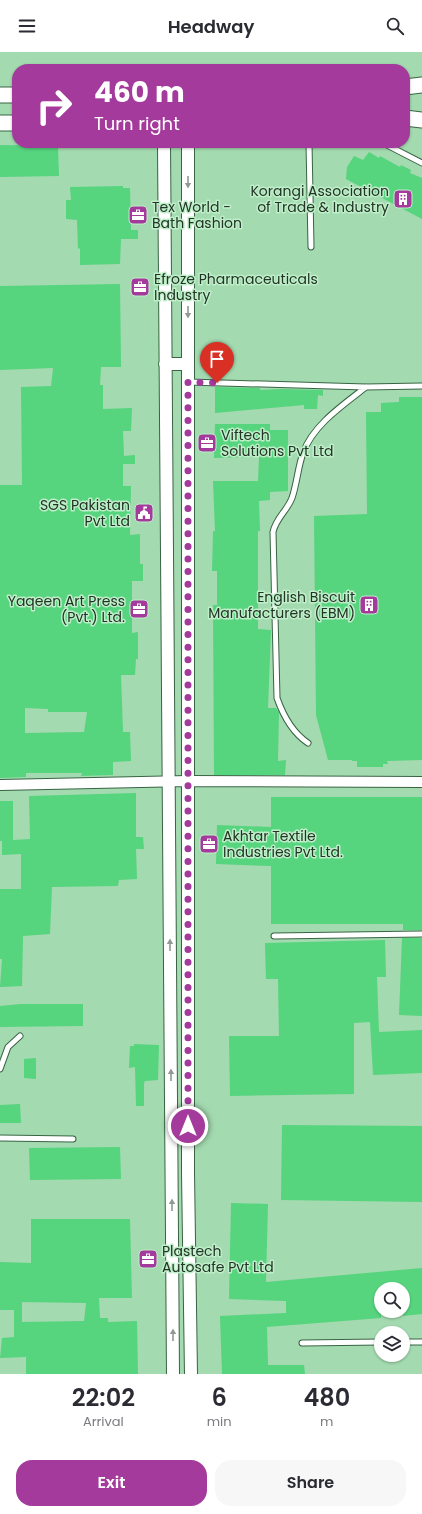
<!DOCTYPE html>
<style>
body{margin:0;font-family:Poppins,sans-serif;background:#f7f7f7;color:#2b2b33;height:100vh;display:flex;flex-direction:column;font-size:15px;white-space:nowrap}
*{box-sizing:border-box;margin:0}
p{font-size:13px;color:#7c7c81}
.icon{flex:none;width:22px;height:22px;fill:none;stroke:currentColor;stroke-width:2;stroke-linecap:round;stroke-linejoin:round}
.map{position:relative;height:1322px;overflow:hidden}
.details{display:flex;flex-direction:column;background:#fff;flex:1}
.details>*{flex:none}
.guide{position:absolute;left:12px;top:12px;width:398px;height:84px;border-radius:16px;box-shadow:0 1px 3px #0004;background:#a43b9c;color:#fff;overflow:hidden}
.controls{position:absolute;left:374px;top:1230px;display:grid;gap:8px}
.controls a{display:grid;place-items:center;width:36px;height:36px;border-radius:50%;background:#fff;box-shadow:0 1px 3px #0004;font-size:20px}
.pin{position:absolute;display:grid;place-items:center;width:34px;height:34px;color:#fff;margin:-41px -17px;border-radius:50% 50% 50% 0;rotate:-45deg;box-shadow:0 0 4px #0007}
.pin .icon{rotate:45deg}
.me{position:absolute;width:44px;margin:-22px;rotate:0deg;stroke-linejoin:round;filter:drop-shadow(0 0 3px #0008)}
.turn{display:flex;align-items:center;gap:14px;height:84px;padding:0 16px;font-size:18px}
.turn .icon{width:52px;height:52px;stroke-width:2.5}
.turn b{display:block;font-size:28px;line-height:34px}
.eta{display:flex;justify-content:space-evenly;align-items:center;height:68px;text-align:center}
.eta b{font-size:24px;font-weight:600;line-height:28px}
.action{display:flex;gap:8px;margin-top:auto;padding:8px 16px}
.action a{flex:1;height:46px;border-radius:16px;background:#a43b9c;color:#fff;font-size:16px;font-weight:600;line-height:46px;text-align:center}
.action a+a{background:#f7f7f7;color:#2b2b33}
header{display:flex;justify-content:space-between;align-items:center;height:52px;padding:0 16px;background:#fff;font-size:18px;font-weight:600}
.map>svg:first-child{display:block}
.built{fill:#a3daaf;fill-rule:evenodd}
.building{fill:#56d47e;fill-rule:evenodd}
.lines{fill:none;stroke-linecap:round;stroke-linejoin:round}
.service-casing{stroke:#396444;stroke-width:7}
.minor-casing{stroke:#396444;stroke-width:12}
.tertiary-casing{stroke:#396444;stroke-width:14}
.primary-casing{stroke:#396444;stroke-width:17}
.service{stroke:#fff;stroke-width:5}
.minor{stroke:#fff;stroke-width:10}
.tertiary{stroke:#fff;stroke-width:12}
.primary{stroke:#fff;stroke-width:15}
.oneway{fill:#909a92}
.route{stroke:#a43b9c;stroke-width:7;stroke-dasharray:0 12.6}
.labels{text-anchor:middle;stroke-width:3;stroke-linejoin:round;paint-order:stroke}
.poi-label{font-size:14px;fill:#223426;stroke:#bfefc9;text-anchor:start}
</style>
<header><svg class="icon" aria-label="menu" viewBox="0 0 24 24"><path d="M4 6h16M4 12h16M4 18h16"/></svg>Headway<svg class="icon" aria-label="search" viewBox="0 0 24 24"><circle cx="10" cy="10" r="6"/><path d="M15 15l6 6"/></svg></header>
<div class="map">
<svg width="422" height="1322" viewBox="0 0 422 1322">
<rect width="100%" height="100%" fill="#b2e2bc"/>
<path class="built" d="M 0,0 L 422,0 L 422,1322 L 0,1322 ZM 17,17 L 405,17 L 405,91 L 17,91 ZM 381,1237 L 403,1237 L 403,1259 L 381,1259 ZM 381,1281 L 403,1281 L 403,1303 L 381,1303 Z"/>
<path class="building" d="M 0,93 L 58,94 L 59,124 L 0,125 Z
M 369,100 L 379,106 L 380,104 L 400,115 L 401,113 L 411,118 L 410,121 L 422,126 L 422,167 L 346,127 L 347,115 L 354,104 L 363,108 Z
M 123,134 L 123,136 L 130,136 L 131,178 L 138,178 L 138,187 L 121,187 L 120,212 L 80,213 L 80,196 L 78,197 L 77,168 L 66,167 L 66,148 L 71,148 L 70,135 Z
M 120,232 L 121,315 L 101,315 L 100,333 L 103,333 L 103,357 L 132,356 L 131,379 L 123,379 L 124,404 L 135,403 L 135,412 L 123,412 L 123,434 L 131,434 L 130,483 L 140,482 L 140,512 L 143,512 L 143,529 L 132,529 L 132,581 L 138,580 L 138,607 L 136,607 L 135,623 L 121,623 L 123,680 L 130,680 L 131,709 L 113,710 L 113,723 L 81,724 L 82,721 L 26,721 L 26,725 L 0,726 L 0,433 L 22,433 L 21,335 L 51,334 L 53,316 L 0,318 L 0,234 ZM 25,656 L 48,657 L 48,660 L 87,660 L 84,680 L 25,681 Z
M 215,335 L 260,336 L 260,338 L 281,337 L 323,338 L 323,344 L 318,343 L 317,357 L 304,357 L 304,353 L 215,361 Z
M 399,345 L 422,345 L 422,708 L 387,709 L 388,712 L 383,712 L 383,715 L 357,715 L 357,709 L 352,709 L 352,708 L 328,708 L 316,663 L 314,464 L 367,462 L 366,360 L 381,360 L 381,351 L 399,350 Z
M 215,372 L 270,372 L 270,378 L 288,378 L 288,439 L 270,440 L 270,448 L 259,449 L 260,479 L 258,479 L 258,577 L 271,578 L 268,656 L 276,656 L 279,660 L 278,709 L 286,708 L 285,723 L 214,723 L 213,553 L 217,553 L 217,519 L 212,519 L 213,479 L 215,479 L 213,429 L 258,429 L 259,405 L 214,406 Z
M 136,741 L 136,785 L 143,785 L 144,797 L 136,797 L 137,827 L 119,828 L 118,834 L 52,835 L 50,882 L 23,884 L 22,934 L 0,935 L 2,907 L 0,907 L 0,837 L 21,837 L 21,802 L 2,803 L 2,789 L 0,789 L 0,749 L 13,749 L 13,788 L 30,787 L 29,744 Z
M 271,745 L 422,745 L 422,878 L 403,878 L 403,872 L 271,872 L 271,814 L 216,812 L 217,773 L 271,775 Z
M 402,886 L 422,886 L 422,964 L 399,963 Z
M 385,888 L 386,925 L 377,925 L 379,980 L 422,978 L 422,1021 L 373,1023 L 370,970 L 354,971 L 354,1042 L 230,1044 L 229,984 L 279,984 L 278,927 L 266,927 L 265,891 Z
M 21,952 L 83,952 L 83,974 L 0,975 L 0,954 Z
M 134,992 L 159,993 L 158,1028 L 145,1029 L 144,1031 L 144,1054 L 136,1054 L 135,1015 L 129,1016 L 130,994 L 134,994 Z
M 36,1006 L 36,1027 L 24,1026 L 24,1007 Z
M 20,1052 L 21,1071 L 0,1071 L 0,1053 Z
M 282,1073 L 422,1074 L 422,1150 L 281,1148 Z
M 120,1095 L 121,1127 L 30,1128 L 29,1096 Z
M 231,1151 L 268,1152 L 266,1230 L 422,1216 L 422,1262 L 403,1264 L 403,1237 L 381,1237 L 381,1266 L 267,1275 L 268,1313 L 304,1313 L 305,1322 L 222,1322 L 220,1264 L 286,1261 L 286,1249 L 229,1247 Z
M 31,1167 L 130,1167 L 132,1246 L 99,1246 L 100,1266 L 108,1266 L 108,1270 L 137,1269 L 138,1322 L 26,1322 L 26,1305 L 0,1306 L 2,1286 L 14,1285 L 14,1258 L 0,1258 L 0,1210 L 31,1211 ZM 22,1250 L 86,1251 L 84,1269 L 22,1270 Z"/>
<g class="lines">
<defs>
<path id="service" d="M 309,91 L 311,195
M 383,91 L 422,111
M 188,330 L 366,335 L 422,334
M 308,691 C 293,681 283,663 277,646 L 273,480 C 276,466 287,459 292,446 C 297,431 298,415 303,401 C 313,373 343,353 366,335
M 274,884 L 422,882
M 0,1017 L 8,995 L 20,984
M 0,1086 L 73,1087
M 403,1290 L 422,1290
M 302,1291 L 381,1290"/>
<path id="minor" d="M 0,733 L 188,729 L 422,730"/>
<path id="tertiary" d="M 164,91 L 173,1322
M 188,91 L 188,1121 L 191,1322
M 165,312 L 188,312"/>
<path id="primary" d="M 405,35 L 422,33
M 0,43 L 17,43
M 405,66 L 422,68
M 0,71 L 17,71"/>
</defs>
<use href="#service" class="service-casing"/>
<use href="#minor" class="minor-casing"/>
<use href="#tertiary" class="tertiary-casing"/>
<use href="#primary" class="primary-casing"/>
<use href="#service" class="service"/>
<use href="#minor" class="minor"/>
<use href="#tertiary" class="tertiary"/>
<use href="#primary" class="primary"/>
</g>
<defs><path id="oneway-solid" d="M-6-.8H1V-3.2L6.5 0L1 3.2V.8H-6Z"/></defs>
<g class="oneway">
<use href="#oneway-solid" transform="translate(188 130) rotate(90)"/>
<use href="#oneway-solid" transform="translate(188 260) rotate(90)"/>
<use href="#oneway-solid" transform="translate(170 893) rotate(-90)"/>
<use href="#oneway-solid" transform="translate(171 1023) rotate(-90)"/>
<use href="#oneway-solid" transform="translate(172 1153) rotate(-90)"/>
<use href="#oneway-solid" transform="translate(173 1283) rotate(-90)"/>
</g>
<g class="lines">
<path class="route" d="M 188,1074 L 188,330 L 217,331"/>
</g>
<defs>
<symbol id="building-square" viewBox="-11 -11 22 22"><rect x="-9" y="-9" width="18" height="18" rx="4" fill="#a43b9c" stroke="#bfefc9"/><path d="M-4-6H4V6H1V3H-1V6H-4ZM-2.5-4.3h1.7v1.8h-1.7ZM.8-4.3h1.7v1.8H.8ZM-2.5-1h1.7V.8h-1.7ZM.8-1h1.7V.8H.8Z" fill="#fff"/></symbol>
<symbol id="office-square" viewBox="-11 -11 22 22"><rect x="-9" y="-9" width="18" height="18" rx="4" fill="#a43b9c" stroke="#bfefc9"/><path d="M-6-3h4V-5.5h4V-3h4V5H-6ZM-1-4.5V-3h2v-1.5ZM-6 0V1H6V0Z" fill="#fff"/></symbol>
<symbol id="civic-square" viewBox="-11 -11 22 22"><rect x="-9" y="-9" width="18" height="18" rx="4" fill="#a43b9c" stroke="#bfefc9"/><path d="M-.6-6.5H3V-4.5H.6V-3L4-1V1h2V6H-6V1h2V-1L-.6-3ZM-1.2 2.5V6h2.4V2.5Z" fill="#fff"/></symbol>
</defs>
<g fill-rule="evenodd">
<use href="#building-square" x="392" y="136" width="22" height="22"/>
<use href="#office-square" x="127" y="152" width="22" height="22"/>
<use href="#office-square" x="129" y="224" width="22" height="22"/>
<use href="#office-square" x="196" y="380" width="22" height="22"/>
<use href="#civic-square" x="133" y="450" width="22" height="22"/>
<use href="#building-square" x="358" y="542" width="22" height="22"/>
<use href="#office-square" x="128" y="546" width="22" height="22"/>
<use href="#office-square" x="198" y="781" width="22" height="22"/>
<use href="#office-square" x="137" y="1196" width="22" height="22"/>
</g>
<g class="labels">
<g class="poi-label">
<text x="389" y="144" text-anchor="end">Korangi Association<tspan x="389" dy="16">of Trade &amp; Industry</tspan></text>
<text x="152" y="160">Tex World -<tspan x="152" dy="16">Bath Fashion</tspan></text>
<text x="154" y="232">Efroze Pharmaceuticals<tspan x="154" dy="16">Industry</tspan></text>
<text x="221" y="388">Viftech<tspan x="221" dy="16">Solutions Pvt Ltd</tspan></text>
<text x="130" y="458" text-anchor="end">SGS Pakistan<tspan x="130" dy="16">Pvt Ltd</tspan></text>
<text x="355" y="550" text-anchor="end">English Biscuit<tspan x="355" dy="16">Manufacturers (EBM)</tspan></text>
<text x="125" y="554" text-anchor="end">Yaqeen Art Press<tspan x="125" dy="16">(Pvt.) Ltd.</tspan></text>
<text x="223" y="789">Akhtar Textile<tspan x="223" dy="16">Industries Pvt Ltd.</tspan></text>
<text x="162" y="1204">Plastech<tspan x="162" dy="16">Autosafe Pvt Ltd</tspan></text>
</g>
</g>
</svg>
<div class="controls">
<a><svg class="icon" aria-label="search" viewBox="0 0 24 24"><circle cx="10" cy="10" r="6"/><path d="M15 15l6 6"/></svg></a>
<a><svg class="icon" aria-label="layers" viewBox="0 0 24 24"><path d="M12 4l9 5-9 5-9-5zM3 14l9 5 9-5"/></svg></a>
</div>
<div class="pin" style="left:217px;top:331px;background:#d93025"><svg class="icon" aria-label="arrive" viewBox="0 0 24 24"><path d="M6 21V4h12l-3 4 3 4H6"/></svg></div>
<svg class="me" style="left:188px;top:1074px" viewBox="-20 -20 40 40"><circle r="17" fill="#a43b9c" stroke="#fff" stroke-width="3"/><path d="M0-11L8 9 0 5-8 9z" fill="#fff"/></svg>
<div class="guide">
<div class="turn"><svg class="icon" aria-label="right" viewBox="0 0 24 24"><path d="M7 20v-9h11M14 6l5 5-5 5"/></svg><div><b>460 m</b>Turn right</div></div>
</div>
</div>
<section class="details">
<div class="eta">
<div><b>22:02</b><p>Arrival</p></div>
<div><b>6</b><p>min</p></div>
<div><b>480</b><p>m</p></div>
</div>
<div class="action"><a>Exit</a><a>Share</a></div>
</section>
